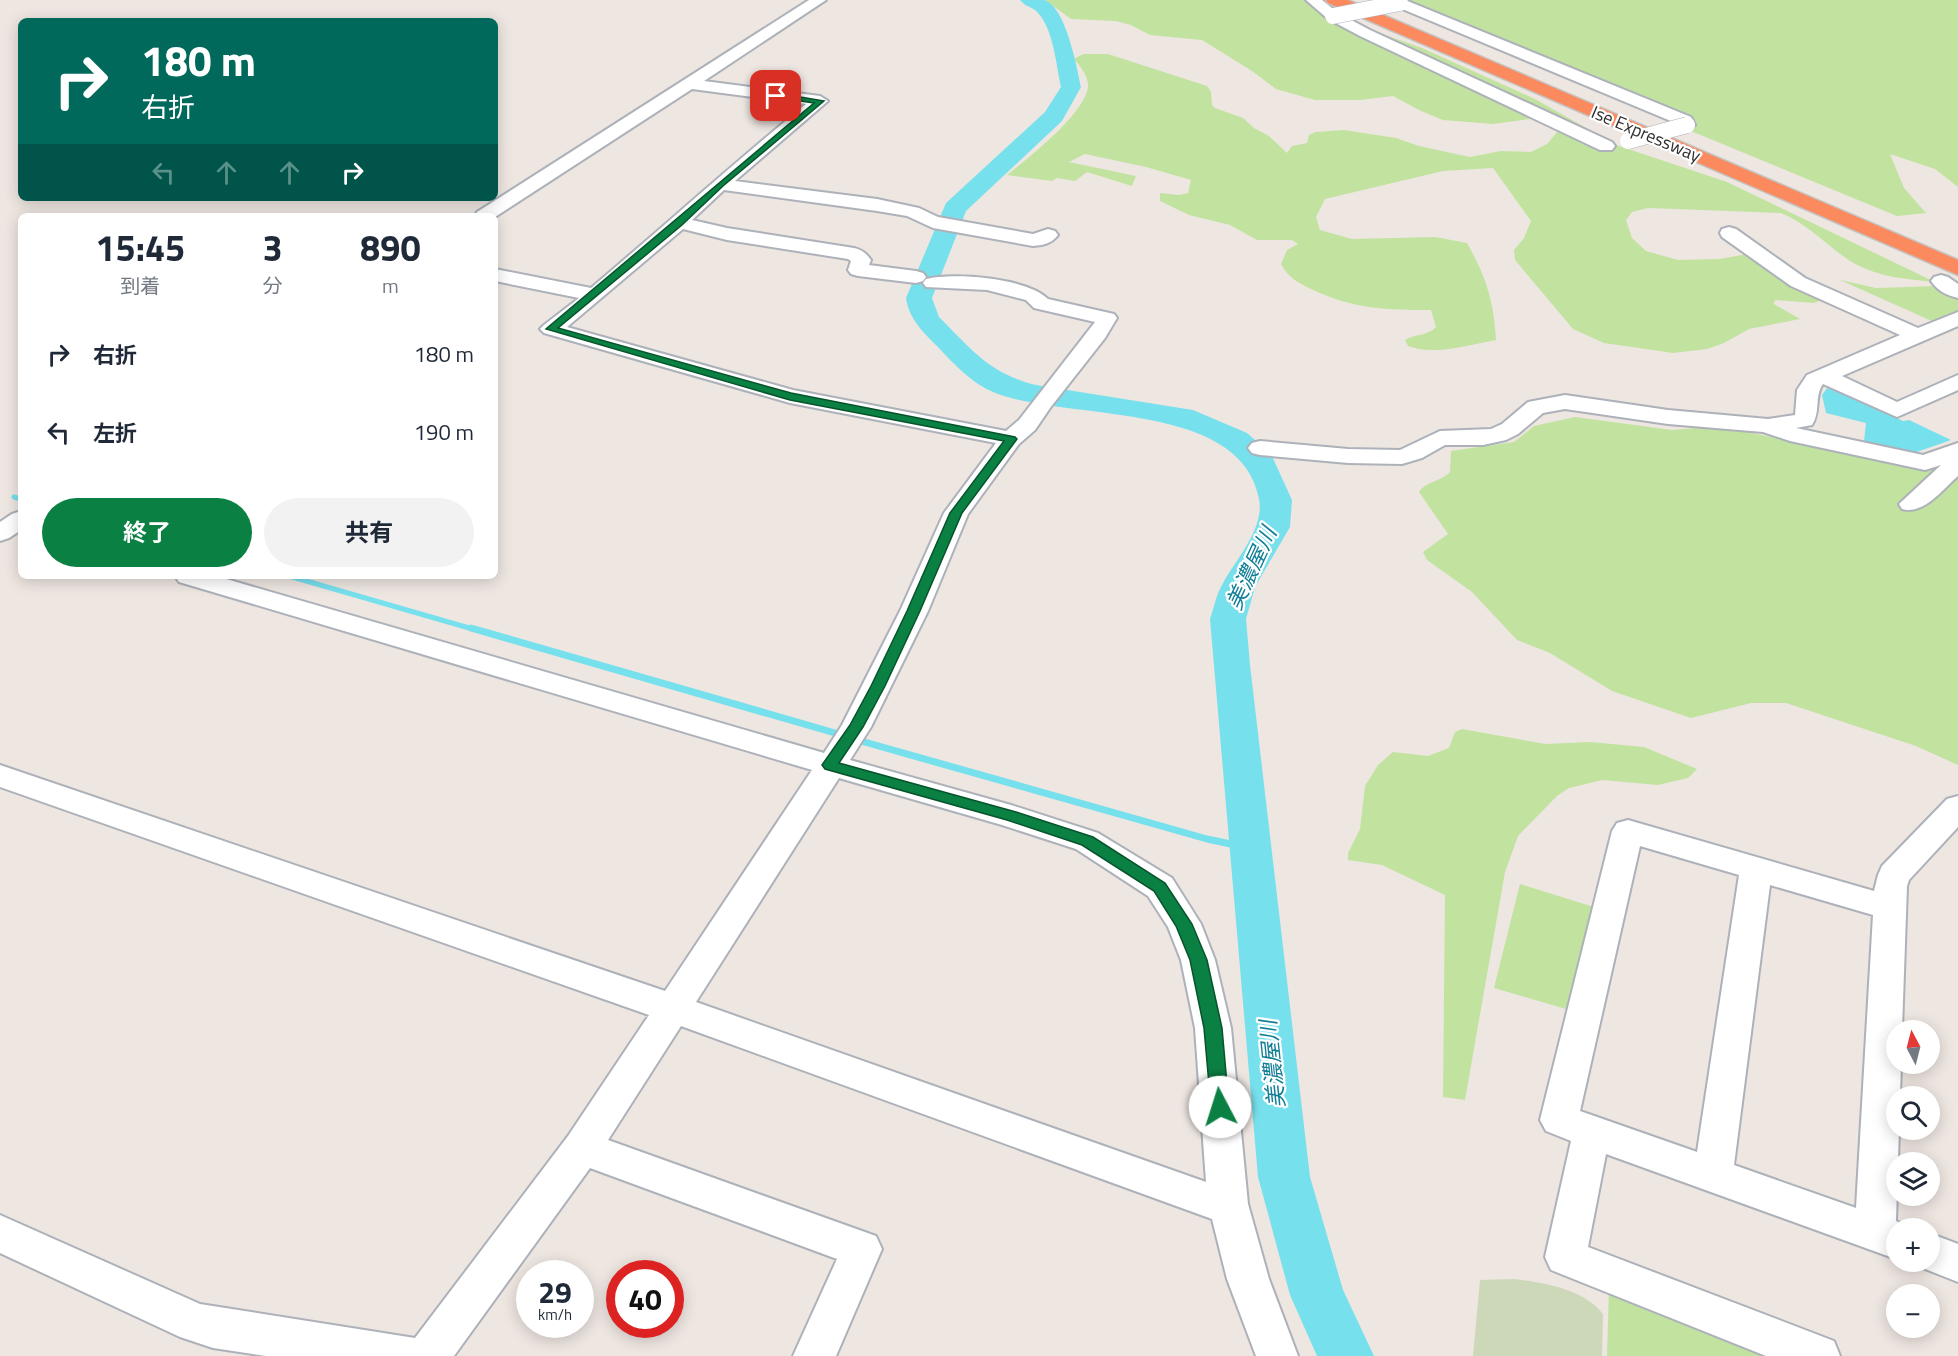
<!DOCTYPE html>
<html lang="ja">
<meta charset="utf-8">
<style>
body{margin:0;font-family:"Titillium Web","Noto Sans JP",sans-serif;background:#f2f2f3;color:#1f2937;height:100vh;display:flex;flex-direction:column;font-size:22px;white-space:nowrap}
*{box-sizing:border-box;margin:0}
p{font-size:20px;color:#747a83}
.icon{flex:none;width:33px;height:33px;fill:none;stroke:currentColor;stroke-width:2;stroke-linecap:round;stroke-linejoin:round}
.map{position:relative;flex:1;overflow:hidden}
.details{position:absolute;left:18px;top:213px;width:480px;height:366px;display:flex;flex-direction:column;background:#fff;border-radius:9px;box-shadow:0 3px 15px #0003}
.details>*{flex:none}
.banner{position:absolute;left:18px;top:18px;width:480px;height:183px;border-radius:9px;box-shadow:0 3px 15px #0003;background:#00695c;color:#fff;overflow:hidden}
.needle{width:39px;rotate:353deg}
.tools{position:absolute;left:1886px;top:1020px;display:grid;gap:12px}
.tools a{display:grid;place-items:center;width:54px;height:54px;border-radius:50%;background:#fff;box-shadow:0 3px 15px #0003;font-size:30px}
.speed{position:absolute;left:516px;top:1260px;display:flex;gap:12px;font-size:30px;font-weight:700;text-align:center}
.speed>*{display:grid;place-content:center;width:78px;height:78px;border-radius:50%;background:#fff;box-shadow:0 3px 15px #0003;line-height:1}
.speed small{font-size:15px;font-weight:400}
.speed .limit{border:9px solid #d22;background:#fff;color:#111}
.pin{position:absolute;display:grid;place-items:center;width:51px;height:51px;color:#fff;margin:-26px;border-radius:12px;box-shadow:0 3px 9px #0006}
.me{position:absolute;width:66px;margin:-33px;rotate:355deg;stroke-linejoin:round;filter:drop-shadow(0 0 4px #0008)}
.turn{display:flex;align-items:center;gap:21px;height:126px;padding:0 24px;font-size:27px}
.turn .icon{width:78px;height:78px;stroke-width:2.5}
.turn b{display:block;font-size:42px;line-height:51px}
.lanes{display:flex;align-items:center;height:57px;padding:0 24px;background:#0003;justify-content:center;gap:30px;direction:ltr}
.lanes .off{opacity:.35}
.eta{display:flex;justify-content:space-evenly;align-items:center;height:102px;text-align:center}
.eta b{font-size:36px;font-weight:700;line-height:42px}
.action{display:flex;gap:12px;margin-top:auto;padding:12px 24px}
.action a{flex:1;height:69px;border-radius:36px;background:#0b8043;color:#fff;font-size:24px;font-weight:700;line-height:69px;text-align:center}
.action a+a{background:#f2f2f3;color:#1f2937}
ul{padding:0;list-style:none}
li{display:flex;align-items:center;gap:18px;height:78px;padding:0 24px}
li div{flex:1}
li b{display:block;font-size:22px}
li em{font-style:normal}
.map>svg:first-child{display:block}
.green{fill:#c1e39f}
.cemetery{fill:#ccd8b8}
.water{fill:#77e0ed}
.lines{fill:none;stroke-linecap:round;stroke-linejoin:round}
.stream-far1{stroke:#77e0ed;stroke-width:5}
.stream{stroke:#77e0ed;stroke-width:7}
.river{fill:#77e0ed;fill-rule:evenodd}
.minor-casing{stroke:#adb1b9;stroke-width:4}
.highway-casing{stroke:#c4c4c4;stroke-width:3}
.minor{fill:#fff;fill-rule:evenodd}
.highway{fill:#fb8a5f;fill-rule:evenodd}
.minor-bridge-casing{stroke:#adb1b9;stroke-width:17;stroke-linecap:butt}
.minor-bridge{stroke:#fff;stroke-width:16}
.route{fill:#0b8043;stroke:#07532c;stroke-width:1.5}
.labels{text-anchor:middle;stroke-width:4.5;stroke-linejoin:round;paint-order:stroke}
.far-street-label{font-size:18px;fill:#2d2d2d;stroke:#fff}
.water-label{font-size:22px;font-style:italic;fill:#117e97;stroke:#fff}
</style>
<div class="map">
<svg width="1958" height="1356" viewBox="0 0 1958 1356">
<rect width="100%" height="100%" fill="#eee6e1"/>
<path class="green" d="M 1045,0 L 1306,0 L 1326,14 L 1422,48 L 1535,99 L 1616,145 L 1727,182 L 1935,282 C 1905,279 1876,277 1850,261 C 1826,245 1808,224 1781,213 L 1648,208 L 1632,212 L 1626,220 L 1632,238 L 1646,251 L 1678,260 L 1720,259 L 1747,254 L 1820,295 L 1821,300 L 1814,303 L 1775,300 L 1774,304 L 1800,319 L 1749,329 L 1724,343 L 1707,349 L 1673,353 L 1604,343 L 1573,329 L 1515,260 L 1514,250 L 1524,238 L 1531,221 L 1493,168 L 1443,171 L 1325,199 L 1316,217 L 1320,230 L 1352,239 L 1435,237 L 1467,243 C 1486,277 1494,301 1496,340 C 1468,345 1435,356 1408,346 L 1405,340 C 1414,334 1428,336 1436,327 L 1431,310 C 1386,310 1354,309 1313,290 C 1299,283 1288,278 1281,264 L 1287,250 L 1298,244 L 1292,240 L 1257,240 L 1230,225 L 1189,215 L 1160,201 L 1160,193 L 1179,195 L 1188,193 L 1191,180 L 1146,167 L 1085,154 L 1069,162 L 1136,176 L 1132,186 L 1087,172 L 1075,181 L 1057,178 L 1052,181 L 1007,175 C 1027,159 1085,114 1088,87 C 1089,77 1080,66 1074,59 L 1083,54 L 1108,54 L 1207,86 L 1211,92 L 1212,105 L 1215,108 L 1243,118 L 1254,128 L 1269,136 L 1287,153 L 1292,146 L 1307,143 L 1309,135 L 1316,132 L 1344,130 L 1396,138 L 1419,146 L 1470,157 L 1501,151 L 1531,152 L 1547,144 L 1558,131 L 1555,124 L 1537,118 L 1493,124 L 1443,120 L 1421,111 L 1393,96 L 1360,100 L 1315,100 L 1276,89 L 1252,71 L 1202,40 L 1150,35 L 1131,25 L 1116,21 L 1071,19 Z
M 1401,0 L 1958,0 L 1958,187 L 1935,169 L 1890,154 L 1904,188 L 1926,213 L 1897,216 L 1686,129 L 1690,119 Z
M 1840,280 L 1876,288 L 1938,286 L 1958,295 L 1958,311 L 1934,322 Z
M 1575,417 L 1672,430 L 1718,426 L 1942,472 L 1958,471 L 1958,765 L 1916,746 L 1786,703 L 1751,703 L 1691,718 L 1612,691 L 1550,653 L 1517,640 L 1472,592 L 1427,560 L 1423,552 L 1448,534 L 1419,492 C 1426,481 1441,482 1450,472 L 1451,451 L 1514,442 L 1534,426 Z
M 1462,729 L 1545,744 L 1590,742 L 1644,747 L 1697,769 L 1688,778 L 1658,785 L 1602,780 L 1569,788 L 1557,796 L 1518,836 L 1505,872 L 1465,1100 L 1443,1097 L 1445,895 L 1382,865 L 1348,860 L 1348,853 L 1360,829 L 1365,786 L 1378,765 L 1393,752 L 1428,756 L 1449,748 L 1455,732 Z
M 1520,884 L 1597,908 L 1573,1011 L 1494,988 Z
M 1609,1289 L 1779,1356 L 1607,1356 Z"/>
<path class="cemetery" d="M 1514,1279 C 1545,1283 1583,1289 1603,1314 L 1602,1356 L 1473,1356 L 1480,1280 Z"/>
<path class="water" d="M 1828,387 L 1834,388 L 1903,421 L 1909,420 L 1951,440 L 1914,453 L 1864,442 L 1866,423 L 1826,413 L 1822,395 Z"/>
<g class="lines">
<path class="stream-far1" d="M 14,497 L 21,499
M 289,576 L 476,630"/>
<path class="stream" d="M 471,628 L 842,735
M 854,739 L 1207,839 L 1250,848"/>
<path class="river" d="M 1020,0 C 1027,0 1037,0 1044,0 C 1066,6 1077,68 1081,87 L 1062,121 L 966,211 L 932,298 L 939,317 C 971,349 990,374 1036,385 L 1193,410 L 1247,433 L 1271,454 L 1292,500 L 1290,527 L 1255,587 L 1246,619 L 1250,665 L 1310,1177 L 1343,1290 L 1374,1356 L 1317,1356 L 1290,1295 L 1258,1177 L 1210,619 C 1214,608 1216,595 1222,585 C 1235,560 1265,529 1259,499 C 1241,399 1066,422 993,392 C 970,382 954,364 937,346 C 923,332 909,319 906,298 L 946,203 L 1045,112 L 1061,87 C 1056,65 1054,32 1039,14 C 1034,7 1025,7 1020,0 Z"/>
<defs>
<path id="minor" d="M 809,0 L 826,0 L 704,81 L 820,96 L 828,101 L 735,181 L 877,199 L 919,208 L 938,217 L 1033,234 L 1048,229 L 1055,231 L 1058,235 C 1051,244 1043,245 1033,246 L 933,228 L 907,216 L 877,211 L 724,190 L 692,220 L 727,228 L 854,248 C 862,250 866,253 871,260 L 869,265 L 916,271 L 923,273 L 926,277 L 923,281 L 916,283 L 858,276 L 851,274 L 848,270 L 851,261 L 848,259 L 727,240 L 683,229 L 567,327 L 793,390 L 1006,431 L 1019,420 L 1095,322 L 1034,308 L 1026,300 L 987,290 L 926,287 L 923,283 L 926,279 C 954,272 1027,278 1048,299 L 1114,314 L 1117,318 L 1105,338 L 1050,408 L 1035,430 L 1019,444 L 968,514 L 928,611 L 871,727 L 850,760 L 1011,805 L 1098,833 L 1172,878 L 1201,924 L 1215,960 L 1231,1028 L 1248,1204 L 1269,1279 L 1298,1356 L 1256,1356 L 1227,1279 L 1212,1219 L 681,1026 L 608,1140 L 876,1236 L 882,1249 L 836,1356 L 793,1356 L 837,1259 L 590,1168 L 454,1356 L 266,1356 L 213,1348 L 180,1337 L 0,1253 L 0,1215 L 200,1304 L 415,1338 L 568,1136 L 649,1015 L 0,787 L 0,765 L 665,991 L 812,770 L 179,582 L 175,576 L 216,576 L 824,753 L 842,725 L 900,611 L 944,513 L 996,443 L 790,403 L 544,333 L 540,329 L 544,325 L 579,298 L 495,281 L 495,269 L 591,288 C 663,227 733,164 806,104 L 692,89 L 495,217 L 475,216 L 477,212 ZM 839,778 L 1002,825 L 1076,849 L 1148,896 L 1168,927 L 1181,960 L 1195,1028 L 1206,1182 L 696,1002 Z
M 1306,0 L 1322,0 L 1338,13 L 1370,30 L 1612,142 L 1615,146 L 1612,150 L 1600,150 L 1360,36 L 1328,19 Z
M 1395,0 L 1405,0 L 1691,117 L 1695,125 L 1687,130 L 1681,129 L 1678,124 L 1395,6 L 1393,3 Z
M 1729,227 L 1736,229 L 1805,278 L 1918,328 L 1958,312 L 1958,326 L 1842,376 L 1897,402 L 1958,375 L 1958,390 L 1897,417 L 1823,384 C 1814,396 1821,412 1812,425 L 1796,428 L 1923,455 L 1958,443 L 1958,476 C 1943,489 1924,515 1902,509 L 1899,504 L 1941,465 L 1925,470 L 1790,441 L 1763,432 L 1668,424 L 1565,409 L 1543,413 L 1518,434 L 1506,440 L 1483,445 L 1445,445 L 1422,458 L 1402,464 L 1348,463 L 1260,455 L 1252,453 L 1248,448 L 1252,443 L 1260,441 L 1348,449 L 1400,450 L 1440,431 L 1491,429 L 1502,424 L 1528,402 L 1565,395 L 1668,410 L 1768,419 L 1795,415 L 1797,390 L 1807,375 L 1900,335 L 1791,286 L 1722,237 L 1720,233 L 1722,229 Z
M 1941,275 L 1948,277 L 1958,284 L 1958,298 C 1946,295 1938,291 1931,281 L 1934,277 Z
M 21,511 L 21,530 L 9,538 L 0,541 L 0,522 L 12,514 Z
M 1958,796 L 1958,827 L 1909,880 L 1907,886 L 1902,1030 L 1896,1030 L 1896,1064 L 1901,1064 L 1900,1096 L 1896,1096 L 1896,1130 L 1899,1130 L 1896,1221 L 1911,1228 L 1896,1228 L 1896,1259 L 1606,1154 L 1588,1247 L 1834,1341 L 1840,1356 L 1766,1356 L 1551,1270 L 1545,1257 L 1571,1141 L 1546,1131 L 1540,1120 L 1612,831 L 1617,823 L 1628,820 L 1874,891 L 1878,875 L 1882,866 L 1947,799 ZM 1640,846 L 1739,875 L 1697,1152 L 1580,1111 ZM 1770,885 L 1873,915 L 1856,1208 L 1734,1165 Z
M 1929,1233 L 1958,1244 L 1958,1282 L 1915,1265 L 1913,1262 L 1929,1262 Z"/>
<path id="highway" d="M 1326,0 L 1348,0 L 1958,260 L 1958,275 L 1328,3 Z"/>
</defs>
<use href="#minor" class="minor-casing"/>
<use href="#highway" class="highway-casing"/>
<use href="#minor" class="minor"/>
<use href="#highway" class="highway"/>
<defs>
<path id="minor-bridge" d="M 1333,16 L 1400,3
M 1628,141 L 1687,125"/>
</defs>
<use href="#minor-bridge" class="minor-bridge-casing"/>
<use href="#minor-bridge" class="minor-bridge"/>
</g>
<path class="route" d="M 776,93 L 824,101 L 723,186 L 682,225 L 558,328 L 791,393 L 1015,437 L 1017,439 L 962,513 L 920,611 L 885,686 L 863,727 L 839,763 L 1016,812 L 1093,837 L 1165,883 L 1192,924 L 1207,960 L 1222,1028 L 1229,1107 L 1226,1113 L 1220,1115 L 1214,1113 L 1211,1107 L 1204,1028 L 1190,960 L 1176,926 L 1154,891 L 1082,845 L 1007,820 L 825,769 L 822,765 L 850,725 L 871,686 L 907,611 L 950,513 L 1004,441 L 790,400 L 546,329 L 814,103 L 774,97 L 774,94 Z"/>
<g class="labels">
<g class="far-street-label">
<text transform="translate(1646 134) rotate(23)" y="6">Ise Expressway</text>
</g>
<g class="water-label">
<text transform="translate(1251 568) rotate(-65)" y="8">美濃屋川</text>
<text transform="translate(1272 1064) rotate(-96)" y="8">美濃屋川</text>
</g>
</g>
</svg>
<div class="tools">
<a><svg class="needle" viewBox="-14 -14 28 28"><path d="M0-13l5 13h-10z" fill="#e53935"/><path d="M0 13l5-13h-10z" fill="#747a83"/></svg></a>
<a><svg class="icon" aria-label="search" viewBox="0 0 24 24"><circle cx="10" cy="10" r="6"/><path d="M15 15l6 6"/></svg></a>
<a><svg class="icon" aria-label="layers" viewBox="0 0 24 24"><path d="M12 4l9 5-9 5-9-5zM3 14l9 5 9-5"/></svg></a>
<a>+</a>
<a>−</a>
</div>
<div class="speed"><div>29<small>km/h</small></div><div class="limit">40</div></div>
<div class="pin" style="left:776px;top:96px;background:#d93025"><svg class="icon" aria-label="arrive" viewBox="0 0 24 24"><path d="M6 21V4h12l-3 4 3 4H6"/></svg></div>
<svg class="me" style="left:1220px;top:1107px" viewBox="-20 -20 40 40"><circle r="19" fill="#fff"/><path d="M0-13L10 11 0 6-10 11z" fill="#0b8043"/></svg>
<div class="banner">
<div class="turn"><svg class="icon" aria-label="right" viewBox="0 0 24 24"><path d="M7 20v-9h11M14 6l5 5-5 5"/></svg><div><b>180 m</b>右折</div></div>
<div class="lanes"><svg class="icon off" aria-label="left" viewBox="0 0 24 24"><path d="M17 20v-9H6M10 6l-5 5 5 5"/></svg><svg class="icon off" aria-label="ahead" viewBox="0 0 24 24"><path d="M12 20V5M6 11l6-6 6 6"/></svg><svg class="icon off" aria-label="ahead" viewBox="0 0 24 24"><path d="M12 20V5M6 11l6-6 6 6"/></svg><svg class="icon" aria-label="right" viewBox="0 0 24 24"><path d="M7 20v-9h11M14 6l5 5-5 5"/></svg></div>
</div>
<section class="details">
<div class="eta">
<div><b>15:45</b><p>到着</p></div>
<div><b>3</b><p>分</p></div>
<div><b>890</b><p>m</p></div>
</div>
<ul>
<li><svg class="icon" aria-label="right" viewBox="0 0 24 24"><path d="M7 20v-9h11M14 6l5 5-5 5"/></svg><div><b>右折</b></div><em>180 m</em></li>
<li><svg class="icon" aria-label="left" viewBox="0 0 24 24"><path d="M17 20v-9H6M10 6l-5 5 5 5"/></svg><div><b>左折</b></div><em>190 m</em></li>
</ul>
<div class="action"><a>終了</a><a>共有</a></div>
</section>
</div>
